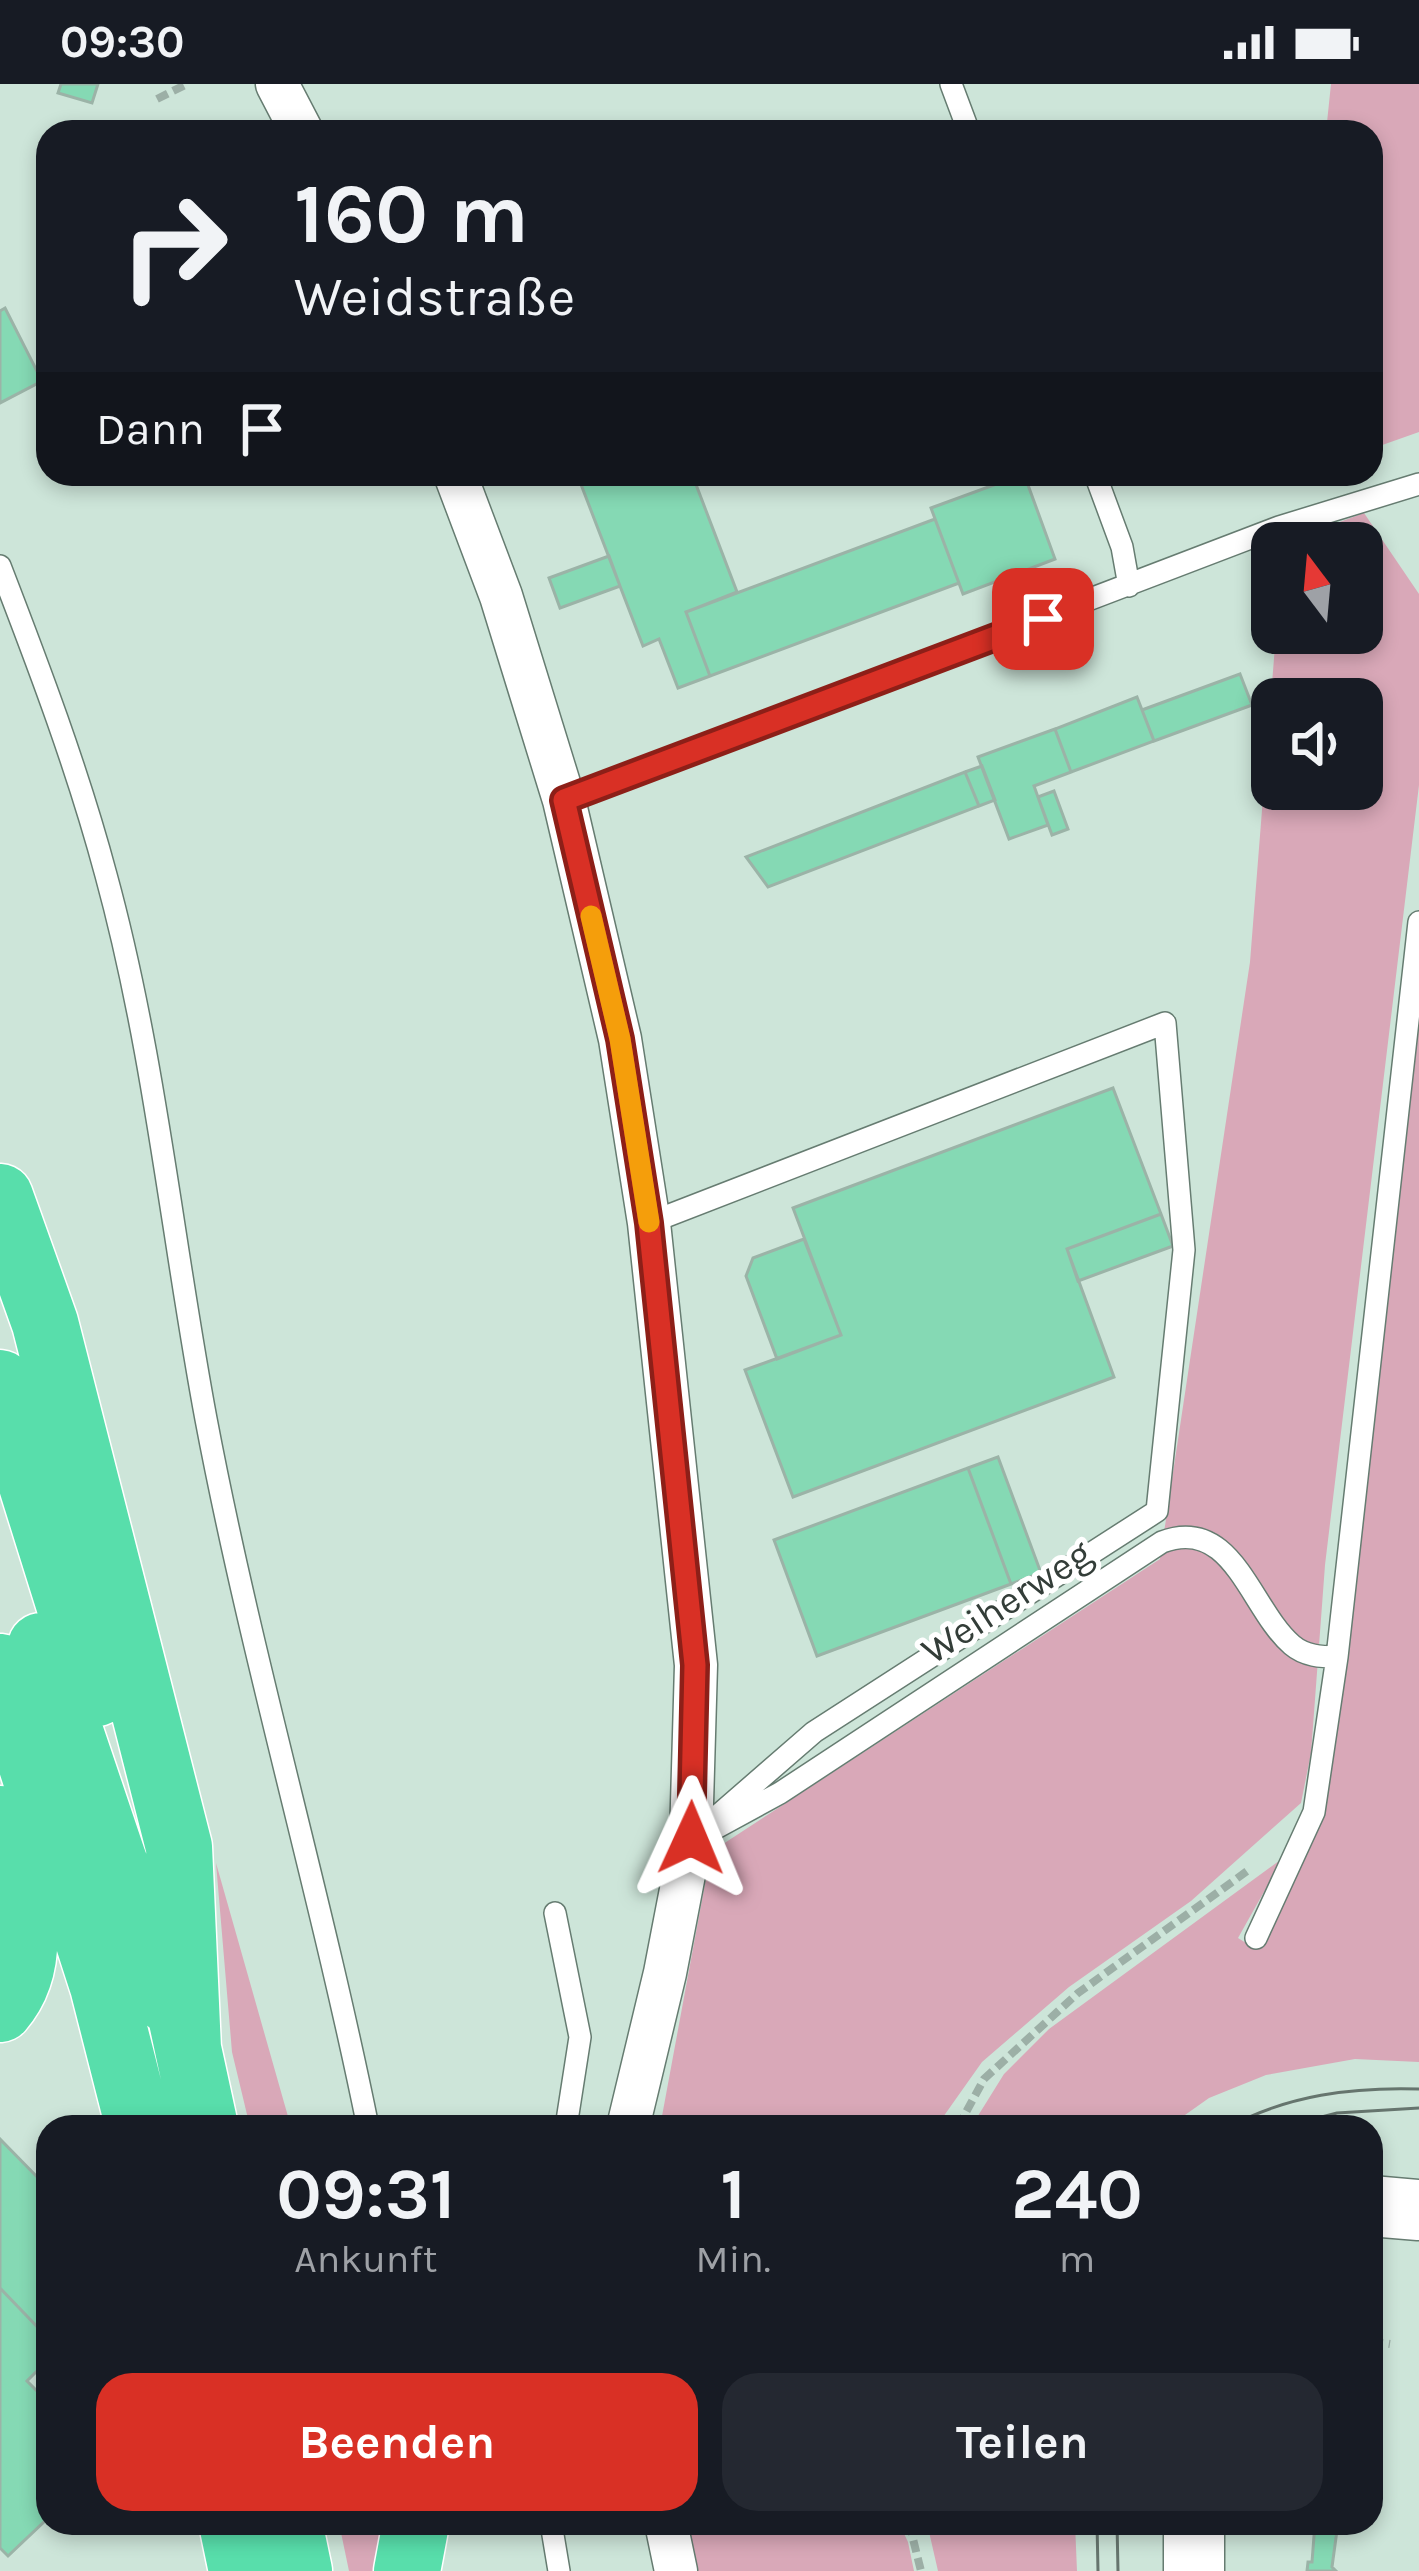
<!DOCTYPE html>
<html lang="de">
<meta charset="utf-8">
<style>
body{margin:0;font-family:Karla,sans-serif;background:#242831;color:#f1f3f6;height:100vh;display:flex;flex-direction:column;font-size:45px;white-space:nowrap}
*{box-sizing:border-box;margin:0}
p{font-size:39px;color:#9ea1a6}
.icon{flex:none;width:66px;height:66px;fill:none;stroke:currentColor;stroke-width:2;stroke-linecap:round;stroke-linejoin:round}
.map{position:relative;flex:1;overflow:hidden}
.panel{position:absolute;left:36px;top:2031px;width:1347px;height:420px;display:flex;flex-direction:column;background:#171b24;border-radius:36px;box-shadow:0 6px 18px #0003}
.panel>*{flex:none}
.guide{position:absolute;left:36px;top:36px;width:1347px;height:366px;border-radius:36px;box-shadow:0 6px 18px #0003;background:#171b24;color:#f1f3f6;overflow:hidden}
.needle{width:78px;rotate:344deg}
.tools{position:absolute;left:1251px;top:438px;display:grid;gap:24px}
.tools a{display:grid;place-items:center;width:132px;height:132px;border-radius:24px;background:#171b24;box-shadow:0 6px 18px #0003;font-size:60px}
.pin{position:absolute;display:grid;place-items:center;width:102px;height:102px;color:#fff;margin:-51px;border-radius:24px;box-shadow:0 6px 18px #0006}
.me{position:absolute;width:132px;margin:-66px;rotate:1deg;stroke-linejoin:round;filter:drop-shadow(0 0 9px #0008)}
.turn{display:flex;align-items:center;gap:42px;height:252px;padding:0 60px;font-size:54px}
.turn .icon{width:156px;height:156px;stroke-width:2.5}
.turn b{display:block;font-size:84px;line-height:102px}
.then{display:flex;align-items:center;height:114px;padding:0 60px;background:#0003;gap:24px;font-size:45px}
.eta{display:flex;justify-content:space-evenly;align-items:center;height:204px;text-align:center}
.eta b{font-size:72px;font-weight:700;line-height:84px}
.button{display:flex;gap:24px;margin-top:auto;padding:24px 60px}
.button a{flex:1;height:138px;border-radius:36px;background:#d93025;color:#fff;font-size:48px;font-weight:700;line-height:138px;text-align:center}
.button a+a{background:#242831;color:#f1f3f6}
.status{display:flex;justify-content:space-between;align-items:center;height:84px;padding:0 60px;background:#171b24;direction:ltr}
.status svg{height:33px;fill:currentColor}
.map>svg:first-child{display:block}
.green{fill:#d9a8b8;fill-rule:evenodd}
.building{fill:#85d9b4;stroke:#9bb3a7;stroke-width:3}
.lines{fill:none;stroke-linecap:round;stroke-linejoin:round}
.lane-casing{stroke:#667c71;stroke-width:24}
.street-casing{stroke:#667c71;stroke-width:45}
.secondary-casing{stroke:#667c71;stroke-width:63}
.highway-casing{stroke:#fff;stroke-width:69}
.path{stroke:#9cafa6;stroke-width:8;stroke-dasharray:12 6;stroke-linecap:butt}
.lane{stroke:#fff;stroke-width:21}
.street{stroke:#fff;stroke-width:42}
.secondary{stroke:#fff;stroke-width:60}
.highway{stroke:#58deab;stroke-width:66}
.tram{stroke:#66756e;stroke-width:3}
.route-casing{stroke:#8d1f18;stroke-width:30}
.route{stroke:#d93025;stroke-width:21}
.slow{stroke:#f59e0b;stroke-width:21}
.labels{text-anchor:middle;stroke-width:10;stroke-linejoin:round;paint-order:stroke}
.street-label{font-size:39px;fill:#333d38;stroke:#fff}
</style>
<div class="status"><b>09:30</b><svg viewBox="0 0 49 12"><path d="M0 12V9h3v3zM5 12V6h3v6zM10 12V3h3v9zM15 12V0h3v12zM26 1h20v11H26zM47 4h2v5h-2z"/></svg></div>
<div class="map">
<svg width="1419" height="2487" viewBox="0 0 1419 2487">
<rect width="100%" height="100%" fill="#cde5d9"/>
<path class="green" d="M 1331,0 L 1419,0 L 1419,348 L 1371,365 L 1371,48 L 1326,48 Z
M 1364,429 L 1419,510 L 1419,701 L 1325,1481 L 1311,1669 L 1301,1719 L 1191,1817 L 1069,1903 L 982,1978 L 936,2043 L 660,2043 L 707,1789 L 720,1762 L 1160,1475 L 1250,878 L 1276,549 L 1362,549 L 1362,459 L 1283,459 ZM 1272,615 L 1362,615 L 1362,705 L 1272,705 Z
M 1419,838 L 1419,1978 L 1355,1975 L 1266,1991 L 1209,2014 L 1168,2043 L 971,2043 L 1004,1990 L 1049,1945 L 1283,1774 L 1238,1854 L 1254,1864 L 1314,1728 Z
M 216,1779 L 291,2043 L 250,2043 L 232,1968 Z
M 339,2439 L 386,2439 L 380,2487 L 349,2487 Z
M 688,2439 L 899,2439 L 908,2458 L 914,2487 L 692,2487 Z
M 927,2439 L 1075,2439 L 1077,2487 L 938,2487 Z"/>
<path class="building" d="M 61,0 L 98,0 L 92,19 L 58,9 Z
M 5,224 L 42,297 L 0,319 L 0,227 Z
M 577,390 L 692,390 L 737,508 L 686,528 L 710,592 L 678,604 L 659,555 L 643,562 Z
M 1024,390 L 1055,475 L 963,510 L 931,424 Z
M 935,435 L 959,499 L 710,592 L 686,528 Z
M 609,472 L 620,502 L 560,524 L 549,494 Z
M 1240,590 L 1252,621 L 1154,657 L 1142,626 Z
M 1137,613 L 1154,657 L 1071,688 L 1055,645 Z
M 1055,645 L 1071,688 L 1034,702 L 1048,741 L 1009,755 L 978,673 Z
M 982,682 L 995,716 L 979,722 L 965,688 Z
M 965,688 L 979,722 L 768,803 L 746,773 Z
M 1054,707 L 1068,745 L 1052,751 L 1038,713 Z
M 1113,1004 L 1161,1130 L 1067,1165 L 1114,1293 L 793,1413 L 745,1286 L 841,1251 L 793,1124 Z
M 1161,1130 L 1173,1162 L 1078,1197 L 1067,1165 Z
M 804,1155 L 841,1251 L 777,1275 L 746,1192 L 753,1174 Z
M 998,1373 L 1041,1489 L 1011,1500 L 968,1384 Z
M 968,1384 L 1011,1500 L 817,1572 L 774,1456 Z
M 0,2055 L 48,2104 L 48,2254 L 0,2204 Z
M 0,2204 L 48,2254 L 48,2276 L 27,2297 L 48,2318 L 48,2434 L 8,2472 L 0,2464 Z
M 1315,2439 L 1338,2439 L 1332,2483 L 1336,2487 L 1307,2487 L 1308,2478 L 1312,2478 Z"/>
<g class="lines">
<defs>
<path id="lane" d="M 951,0 L 969,48
M 1095,390 L 1122,463 L 1129,502
M 0,482 C 39,583 78,686 106,791 C 155,970 172,1154 206,1335 C 251,1573 320,1806 368,2043
M 564,716 L 1279,443 L 1419,400
M 649,1139 L 1165,939 L 1184,1166 L 1157,1427 L 814,1648 L 692,1754
M 714,1745 L 780,1709 L 1162,1458 C 1233,1431 1250,1525 1292,1561 C 1305,1572 1321,1573 1337,1573
M 555,1829 L 580,1953 L 566,2043
M 1256,1854 L 1314,1728 L 1337,1573 L 1419,838
M 551,2439 L 559,2487"/>
<path id="street" d="M 277,0 L 302,48
M 455,390 L 501,512 L 564,716 L 620,955 L 649,1139 L 696,1581 L 691,1754 L 665,1889 L 628,2043
M 666,2439 L 676,2487"/>
<path id="secondary" d="M 1371,2122 L 1419,2126
M 1194,2487 L 1194,2439"/>
<path id="highway" d="M 0,1113 L 45,1239 L 179,1763 L 188,1965
M 0,1299 L 97,1609
M 41,1562 L 114,1778 L 169,1917
M 0,1583 L 103,1902 L 139,2043
M 0,1735 C 16,1795 46,1872 0,1925
M 179,1923 L 205,2043
M 232,2439 L 242,2487
M 289,2439 L 299,2487
M 407,2487 L 416,2439"/>
</defs>
<use href="#lane" class="lane-casing"/>
<use href="#street" class="street-casing"/>
<use href="#secondary" class="secondary-casing"/>
<use href="#highway" class="highway-casing"/>
<path class="path" d="M 157,15 L 187,0
M 958,2043 L 984,1995 L 1078,1909 L 1250,1785
M 1371,2257 L 1390,2260
M 909,2439 L 921,2487"/>
<use href="#lane" class="lane"/>
<use href="#street" class="street"/>
<use href="#secondary" class="secondary"/>
<use href="#highway" class="highway"/>
<path class="tram" d="M 1229,2043 C 1288,2011 1352,2003 1419,2005
M 1283,2043 L 1337,2029 L 1419,2024
M 1097,2439 L 1098,2487
M 1117,2439 L 1118,2487"/>
</g>
<g class="lines">
<defs>
<path id="route" d="M 691,1754 L 695,1581 L 649,1139 L 620,955 L 564,716 L 1043,535"/>
</defs>
<use href="#route" class="route-casing"/>
<use href="#route" class="route"/>
<path class="slow" d="M 591,832 L 620,955 L 649,1138"/>
</g>
<g class="labels">
<g class="street-label">
<text transform="translate(1006 1517) rotate(-33)" y="14">Weiherweg</text>
</g>
</g>
</svg>
<div class="tools">
<a><svg class="needle" viewBox="-14 -14 28 28"><path d="M0-13l5 13h-10z" fill="#e53935"/><path d="M0 13l5-13h-10z" fill="#9ea1a6"/></svg></a>
<a><svg class="icon" aria-label="sound" viewBox="0 0 24 24"><path d="M4 9h4l5-4v14l-5-4H4zM17 9q2 3 0 6"/></svg></a>
</div>
<div class="pin" style="left:1043px;top:535px;background:#d93025"><svg class="icon" aria-label="arrive" viewBox="0 0 24 24"><path d="M6 21V4h12l-3 4 3 4H6"/></svg></div>
<svg class="me" style="left:691px;top:1754px" viewBox="-20 -20 40 40"><path d="M0-17L14 15 0 8-14 15z" fill="#d93025" stroke="#fff" stroke-width="4"/></svg>
<div class="guide">
<div class="turn"><svg class="icon" aria-label="right" viewBox="0 0 24 24"><path d="M7 20v-9h11M14 6l5 5-5 5"/></svg><div><b>160 m</b>Weidstraße</div></div>
<div class="then">Dann<svg class="icon" aria-label="arrive" viewBox="0 0 24 24"><path d="M6 21V4h12l-3 4 3 4H6"/></svg></div>
</div>
<section class="panel">
<div class="eta">
<div><b>09:31</b><p>Ankunft</p></div>
<div><b>1</b><p>Min.</p></div>
<div><b>240</b><p>m</p></div>
</div>
<div class="button"><a>Beenden</a><a>Teilen</a></div>
</section>
</div>
